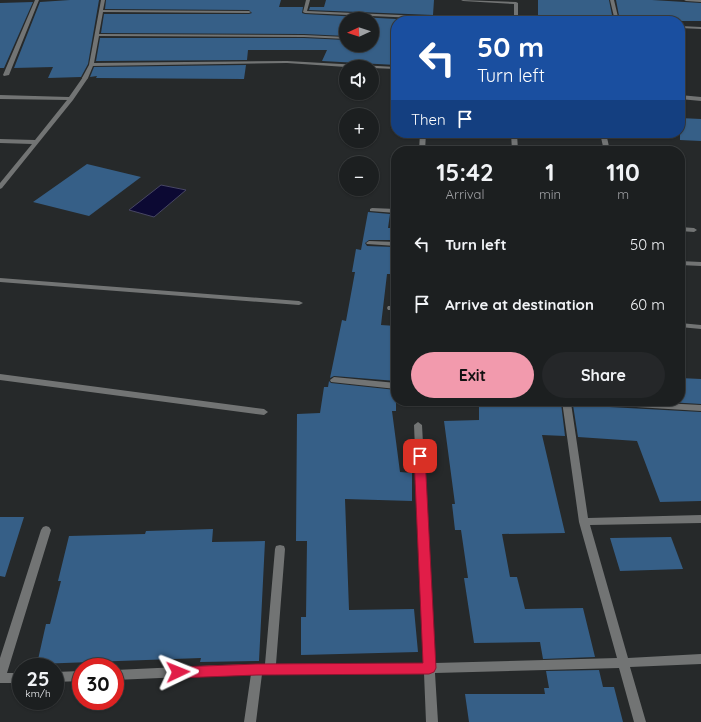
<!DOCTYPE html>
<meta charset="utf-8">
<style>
body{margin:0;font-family:Quicksand,sans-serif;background:#252729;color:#f1f3f6;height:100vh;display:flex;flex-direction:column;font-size:15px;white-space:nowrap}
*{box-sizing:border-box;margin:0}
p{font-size:13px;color:#a0a2a5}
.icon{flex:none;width:22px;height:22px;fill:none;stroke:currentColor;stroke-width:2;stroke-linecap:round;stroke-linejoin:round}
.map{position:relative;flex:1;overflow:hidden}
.side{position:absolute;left:391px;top:146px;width:294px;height:260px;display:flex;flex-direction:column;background:#1c1f20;border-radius:16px;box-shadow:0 1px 3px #0004,0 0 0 1px #3a3d3e}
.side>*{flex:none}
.hud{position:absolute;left:391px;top:16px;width:294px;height:122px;border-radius:16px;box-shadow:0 1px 3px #0004,0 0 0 1px #3a3d3e;background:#1a4fa0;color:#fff;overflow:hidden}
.needle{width:26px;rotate:267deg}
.tools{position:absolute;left:339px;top:12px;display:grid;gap:8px}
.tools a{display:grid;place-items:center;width:40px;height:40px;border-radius:50%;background:#1c1f20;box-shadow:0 1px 3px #0004,0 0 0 1px #3a3d3e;font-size:20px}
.speed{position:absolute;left:12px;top:658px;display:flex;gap:8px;font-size:20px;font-weight:700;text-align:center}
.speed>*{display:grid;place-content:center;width:52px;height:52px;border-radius:50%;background:#1c1f20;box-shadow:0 1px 3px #0004,0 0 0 1px #3a3d3e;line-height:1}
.speed small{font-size:10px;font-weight:400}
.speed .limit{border:6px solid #d22;background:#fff;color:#111}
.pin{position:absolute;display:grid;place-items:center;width:34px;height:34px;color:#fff;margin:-17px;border-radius:8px;box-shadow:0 2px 6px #0006}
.me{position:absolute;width:44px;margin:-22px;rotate:88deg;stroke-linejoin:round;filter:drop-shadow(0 0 3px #0008)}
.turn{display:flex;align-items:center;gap:14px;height:84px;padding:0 20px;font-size:18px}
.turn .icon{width:52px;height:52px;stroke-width:2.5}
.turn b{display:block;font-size:28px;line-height:34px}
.then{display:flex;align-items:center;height:38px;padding:0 20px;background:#0003;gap:8px;font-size:15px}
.eta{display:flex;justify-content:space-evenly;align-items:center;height:68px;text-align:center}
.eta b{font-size:24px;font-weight:700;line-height:28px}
.action{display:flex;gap:8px;margin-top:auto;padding:8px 20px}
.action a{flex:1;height:46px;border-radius:24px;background:#f29aad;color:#111;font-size:16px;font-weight:700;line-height:46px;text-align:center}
.action a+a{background:#252729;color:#f1f3f6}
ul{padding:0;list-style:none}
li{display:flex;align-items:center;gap:12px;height:60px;padding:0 20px}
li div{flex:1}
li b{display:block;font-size:15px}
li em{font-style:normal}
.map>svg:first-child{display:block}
.water{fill:#0c0933;stroke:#474663}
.building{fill:#365f87}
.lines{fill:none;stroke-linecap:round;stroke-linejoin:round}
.service{fill:#727474;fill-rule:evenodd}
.minor{fill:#727474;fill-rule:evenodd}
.route{fill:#e11d48;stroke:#92132f}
</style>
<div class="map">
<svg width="701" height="722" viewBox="0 0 701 722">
<rect width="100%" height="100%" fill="#26292a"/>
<path class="water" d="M 161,185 L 186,190 L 154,217 L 129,210 Z"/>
<path class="building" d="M 70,0 L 99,0 L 88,64 L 81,77 L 48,78 L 53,67 L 14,68 L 40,2 Z
M 106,0 L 281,0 L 279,7 L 303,7 L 302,13 L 305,14 L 433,21 L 396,21 L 396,65 L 322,61 L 327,50 L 248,50 L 247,60 L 96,61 L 100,38 L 304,38 L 346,40 L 346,45 L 372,45 L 372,19 L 346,19 L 346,36 L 304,34 L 101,33 L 104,14 L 249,14 L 252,13 L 249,10 L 105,9 Z
M 326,0 L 434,0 L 433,15 L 309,10 L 310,7 L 324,7 Z
M 538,0 L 609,0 L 613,20 L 538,18 Z
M 616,0 L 652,0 L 701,3 L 701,21 L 620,21 Z
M 33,2 L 4,68 L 0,68 L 0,3 Z
M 246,65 L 244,79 L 96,78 L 97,76 L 90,77 L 94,67 Z
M 680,118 L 701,119 L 701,141 L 680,140 Z
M 87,164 L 141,177 L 89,216 L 33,202 Z
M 368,212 L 390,214 L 388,228 L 396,228 L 395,240 L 369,240 L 365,243 L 367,246 L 394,247 L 391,274 L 387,274 L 381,325 L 396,326 L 396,381 L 334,376 L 330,378 L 342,320 L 346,321 L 355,272 L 352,272 L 356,249 L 361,250 Z
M 680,378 L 701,379 L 701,404 L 652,401 L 680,401 Z
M 329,381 L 331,383 L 396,390 L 396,411 L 392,411 L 400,472 L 412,473 L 412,501 L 345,499 L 349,610 L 414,609 L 418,652 L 301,655 L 301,617 L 306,617 L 307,541 L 296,541 L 297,414 L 320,413 L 324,387 L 328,387 Z
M 479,401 L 561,403 L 565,436 L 542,435 L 565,533 L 502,534 L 510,577 L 517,577 L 525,609 L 583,608 L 595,657 L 543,659 L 540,642 L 474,643 L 464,578 L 468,578 L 461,530 L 455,530 L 452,504 L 455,504 L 444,421 L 479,420 Z
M 573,405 L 701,412 L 701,501 L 660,502 L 637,441 L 578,437 Z
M 0,517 L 24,517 L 5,577 L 0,576 Z
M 213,529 L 212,542 L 265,541 L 259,661 L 200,662 L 201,658 L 37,664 L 46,624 L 50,624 L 61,581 L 58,581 L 69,536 L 145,534 L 146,531 Z
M 671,537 L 683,569 L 620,571 L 610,538 Z
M 599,670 L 603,687 L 614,687 L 623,722 L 469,722 L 465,694 L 545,694 L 544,688 L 549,688 L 546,671 Z"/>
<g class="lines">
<path class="service" d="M 83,77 L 88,78 L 73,100 L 2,188 L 0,189 L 0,183 L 32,144 L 0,143 L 0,139 L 35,140 L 67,100 L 0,99 L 0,95 L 69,97 Z
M 0,278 L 299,301 L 303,303 L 299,305 L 0,282 Z
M 0,374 L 264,409 L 268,412 L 264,415 L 0,380 Z"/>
<path class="minor" d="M 35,0 L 39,0 L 9,75 L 4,76 L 3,75 Z
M 101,0 L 105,0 L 103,10 L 249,11 L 251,12 L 249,13 L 103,12 L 99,34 L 304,35 L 346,37 L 346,39 L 304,37 L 99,36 L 94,63 L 287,61 L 396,67 L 396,69 L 372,68 L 372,67 L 346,67 L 287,63 L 93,66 L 88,78 L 85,80 L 82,78 L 89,65 Z
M 306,0 L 310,0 L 307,11 L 514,20 L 514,4 L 463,1 L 461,0 L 516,2 L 518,3 L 518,21 L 482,21 L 305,13 L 303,12 Z
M 610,0 L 614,0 L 619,21 L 615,21 Z
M 684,0 L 701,0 L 701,2 L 686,1 Z
M 680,26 L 701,27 L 701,29 L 680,28 Z
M 680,95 L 701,97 L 701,101 L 680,99 Z
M 420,133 L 426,133 L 425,151 L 419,151 Z
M 511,133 L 517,133 L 518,151 L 512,151 Z
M 600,133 L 606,133 L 610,151 L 604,151 Z
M 372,208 L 396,209 L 396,213 L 370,211 L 370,209 Z
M 680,227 L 694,228 L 697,230 L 694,232 L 680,231 Z
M 369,241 L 396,242 L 396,246 L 367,244 L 366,243 Z
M 680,261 L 701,262 L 701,266 L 680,265 Z
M 388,306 L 396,306 L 396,310 L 388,310 L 387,308 Z
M 680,323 L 701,325 L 701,329 L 680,327 Z
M 334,377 L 396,383 L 396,389 L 331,382 L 330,380 Z
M 562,401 L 623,401 L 701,405 L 701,411 L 571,403 L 588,518 L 701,515 L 701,523 L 590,525 L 628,658 L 701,654 L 701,664 L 630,667 L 646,722 L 634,722 L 619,668 L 435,673 L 438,722 L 426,722 L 424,673 L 270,675 L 262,674 L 256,722 L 244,722 L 251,674 L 115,680 L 115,670 L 222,665 L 265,664 L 275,549 L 276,546 L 280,545 L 284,546 L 285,549 L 276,664 L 424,663 L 414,425 L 418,422 L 422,425 L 435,663 L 617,658 L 579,522 Z
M 46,526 L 49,527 L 51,530 L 7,673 L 21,673 L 21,683 L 0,683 L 0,658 L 41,530 L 43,527 Z
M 81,671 L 81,681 L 55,682 L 55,672 Z"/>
</g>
<path class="route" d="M 420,452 L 425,456 L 436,668 L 434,672 L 429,674 L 257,675 L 178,678 L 173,676 L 172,672 L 173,669 L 178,667 L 257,664 L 423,663 L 414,456 Z"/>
</svg>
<div class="tools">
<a><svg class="needle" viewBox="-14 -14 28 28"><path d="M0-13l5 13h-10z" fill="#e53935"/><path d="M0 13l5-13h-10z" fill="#a0a2a5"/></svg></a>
<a><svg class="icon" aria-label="sound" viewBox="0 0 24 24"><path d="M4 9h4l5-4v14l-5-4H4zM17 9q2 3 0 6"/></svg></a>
<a>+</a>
<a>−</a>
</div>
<div class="speed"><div>25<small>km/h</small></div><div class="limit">30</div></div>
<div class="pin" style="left:420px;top:456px;background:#d93025"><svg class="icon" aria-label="arrive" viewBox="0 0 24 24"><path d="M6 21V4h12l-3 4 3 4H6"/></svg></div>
<svg class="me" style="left:178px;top:672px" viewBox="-20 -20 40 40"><path d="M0-17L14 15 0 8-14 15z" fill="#e11d48" stroke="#fff" stroke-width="4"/></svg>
<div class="hud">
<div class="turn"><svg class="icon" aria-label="left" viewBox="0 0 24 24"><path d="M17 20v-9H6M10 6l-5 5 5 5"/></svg><div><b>50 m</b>Turn left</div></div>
<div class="then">Then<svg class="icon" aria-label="arrive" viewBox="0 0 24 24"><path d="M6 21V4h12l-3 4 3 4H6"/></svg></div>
</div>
<section class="side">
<div class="eta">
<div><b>15:42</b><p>Arrival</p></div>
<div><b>1</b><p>min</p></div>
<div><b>110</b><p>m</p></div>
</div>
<ul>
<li><svg class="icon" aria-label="left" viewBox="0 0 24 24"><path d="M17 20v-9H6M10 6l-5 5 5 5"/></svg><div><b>Turn left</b></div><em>50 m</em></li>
<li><svg class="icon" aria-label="arrive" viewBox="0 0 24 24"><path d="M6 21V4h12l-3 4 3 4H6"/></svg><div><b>Arrive at destination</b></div><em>60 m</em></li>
</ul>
<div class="action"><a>Exit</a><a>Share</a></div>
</section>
</div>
